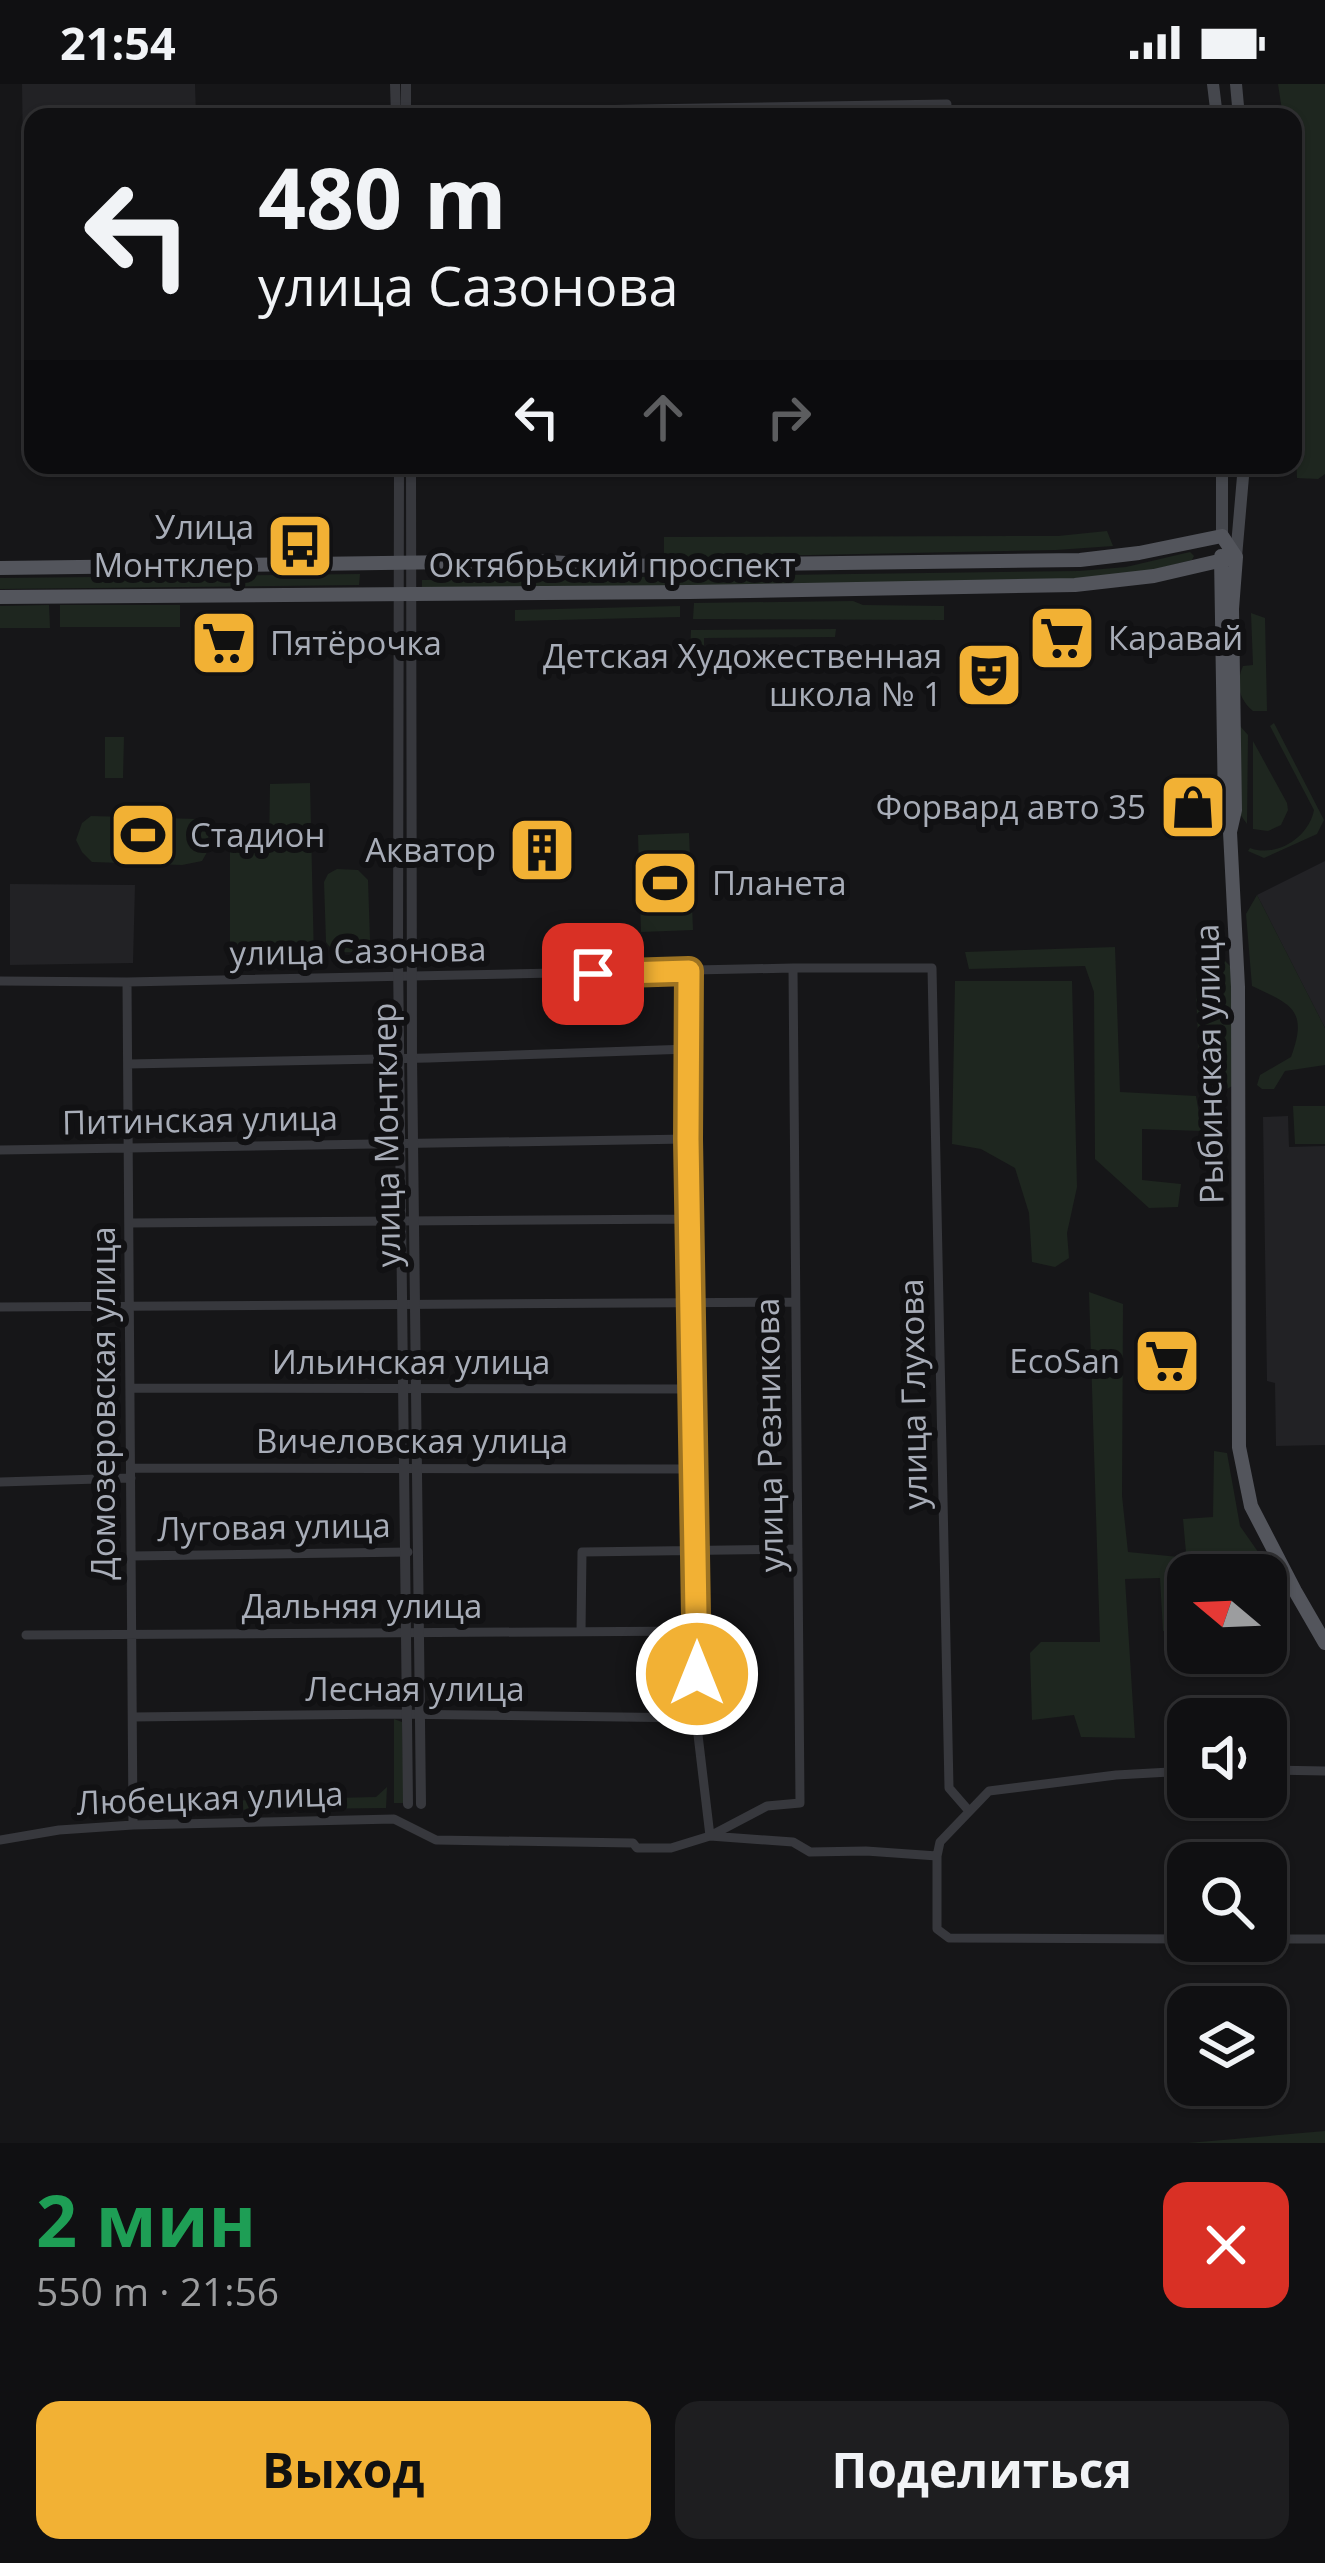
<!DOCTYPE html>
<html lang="ru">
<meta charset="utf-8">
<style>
body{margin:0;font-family:"Open Sans",sans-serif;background:#1e1e20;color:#f1f3f6;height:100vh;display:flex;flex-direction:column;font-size:45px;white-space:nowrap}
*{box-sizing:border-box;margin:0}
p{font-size:39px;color:#9c9d9f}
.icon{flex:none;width:66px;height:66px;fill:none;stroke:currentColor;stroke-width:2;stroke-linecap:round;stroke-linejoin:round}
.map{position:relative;height:2059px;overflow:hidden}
.panel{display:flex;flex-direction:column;background:#101012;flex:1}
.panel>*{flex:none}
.hud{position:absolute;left:24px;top:24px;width:1278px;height:366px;border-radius:24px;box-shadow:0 3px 9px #0004,0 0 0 3px #303032;background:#101012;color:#f1f3f6;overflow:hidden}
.needle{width:78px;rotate:289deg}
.fabs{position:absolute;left:1167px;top:1470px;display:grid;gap:24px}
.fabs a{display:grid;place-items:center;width:120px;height:120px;border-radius:24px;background:#101012;box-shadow:0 3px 9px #0004,0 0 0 3px #303032;font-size:60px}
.pin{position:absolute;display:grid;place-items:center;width:102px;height:102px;color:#fff;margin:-51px;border-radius:24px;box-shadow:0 6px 18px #0006}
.me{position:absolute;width:132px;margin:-66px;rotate:0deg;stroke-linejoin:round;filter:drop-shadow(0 0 9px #0008)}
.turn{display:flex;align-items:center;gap:42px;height:252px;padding:0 36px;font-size:54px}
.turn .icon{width:156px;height:156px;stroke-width:2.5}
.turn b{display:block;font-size:84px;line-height:102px}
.lanes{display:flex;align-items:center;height:114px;padding:0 36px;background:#0003;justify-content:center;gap:60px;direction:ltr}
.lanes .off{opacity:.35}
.round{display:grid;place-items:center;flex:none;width:126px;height:126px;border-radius:24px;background:#1e1e20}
.overview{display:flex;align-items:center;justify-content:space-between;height:204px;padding:0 36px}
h1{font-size:72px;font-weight:700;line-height:90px;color:#1e9e55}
.action{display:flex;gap:24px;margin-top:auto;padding:24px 36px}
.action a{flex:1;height:138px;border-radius:24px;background:#f2b134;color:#111;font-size:48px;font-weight:700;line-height:138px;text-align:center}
.action a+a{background:#1e1e20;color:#f1f3f6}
.status{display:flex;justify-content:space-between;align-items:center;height:84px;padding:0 60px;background:#101012;direction:ltr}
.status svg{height:33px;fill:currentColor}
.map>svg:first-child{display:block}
.built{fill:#222225}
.green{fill:#1e261f}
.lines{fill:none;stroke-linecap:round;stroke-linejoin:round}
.minor{stroke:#37383d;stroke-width:9}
.tertiary{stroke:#37383d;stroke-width:10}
.secondary{stroke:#45474d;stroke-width:12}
.primary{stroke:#53555c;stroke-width:14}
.route-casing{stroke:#9d7322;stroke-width:30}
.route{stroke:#f2b134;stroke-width:21}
.labels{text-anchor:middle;stroke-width:12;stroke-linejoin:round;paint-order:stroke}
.poi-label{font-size:33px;fill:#a8adb8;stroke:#111113;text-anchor:end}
.street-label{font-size:33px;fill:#a8adb8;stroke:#111113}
</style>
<div class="status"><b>21:54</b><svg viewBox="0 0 49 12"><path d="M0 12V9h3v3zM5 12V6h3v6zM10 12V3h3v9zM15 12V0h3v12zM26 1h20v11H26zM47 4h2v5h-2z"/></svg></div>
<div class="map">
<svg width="1325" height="2059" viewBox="0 0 1325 2059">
<rect width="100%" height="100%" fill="#161618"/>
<path class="built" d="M 22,0 L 195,0 L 196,33 L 33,33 L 33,136 L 24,136 Z
M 1325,777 L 1325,944 L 1257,811 Z
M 10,800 L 135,801 L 133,879 L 10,881 Z
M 1288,1032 L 1289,1063 L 1325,1062 L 1325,1361 L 1276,1362 L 1275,1299 L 1267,1297 L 1263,1033 Z"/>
<path class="green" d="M 1278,0 L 1325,0 L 1325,390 L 1318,395 L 1297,394 L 1293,280 L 1293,33 L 1283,33 Z
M 1107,447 L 1113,462 L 1056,466 L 664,474 L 664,453 L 1058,452 Z
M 1190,468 L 1194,472 L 1192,476 L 1132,491 L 1077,497 L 422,505 L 422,496 L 1079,487 L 1126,483 Z
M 360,490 L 359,501 L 0,505 L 0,494 Z
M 853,517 L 863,521 L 944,522 L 944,536 L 693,535 L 694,519 Z
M 49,521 L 50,544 L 0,544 L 0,522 Z
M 60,521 L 180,521 L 180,543 L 60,543 Z
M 680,522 L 680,533 L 515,537 L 515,526 Z
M 1251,529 L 1265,534 L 1267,627 L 1253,627 C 1239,615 1235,600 1243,582 L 1253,581 Z
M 836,545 L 835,553 L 704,554 L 704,575 L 701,571 L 690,571 L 691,546 Z
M 1274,639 L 1324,736 L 1317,750 L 1264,774 L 1248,767 L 1250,764 C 1277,774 1309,753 1314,726 L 1270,642 Z
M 1240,642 L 1248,651 L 1247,740 L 1240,730 Z
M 105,653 L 124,653 L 123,694 L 105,694 Z
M 1253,657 L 1287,719 L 1288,726 L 1281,741 L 1268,747 L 1253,745 Z
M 310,699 L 314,877 L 230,878 L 230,764 L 269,766 L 270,700 Z
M 91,732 L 197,735 L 207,745 L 210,763 L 202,777 L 182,781 L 92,778 L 82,768 L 76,756 L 82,739 Z
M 689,749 L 693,846 L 641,848 L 638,751 Z
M 337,785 L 358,786 L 368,796 L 370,856 L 358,868 C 345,868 334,871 326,858 L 324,798 L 328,790 Z
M 1257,811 L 1325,944 L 1325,981 L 1285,987 L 1274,1005 L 1262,1005 L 1257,1001 L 1260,991 L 1291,973 C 1309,925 1290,920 1252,902 L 1246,830 Z
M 1115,863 L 1120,1008 L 1196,1012 L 1202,1047 L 1142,1045 L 1142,1096 L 1181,1100 L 1178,1123 L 1149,1124 L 1095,1075 L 1094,908 L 1085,882 L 969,885 L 965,868 Z
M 1222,874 L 1231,883 L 1234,901 L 1232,1002 L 1227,1005 L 1211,994 L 1199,972 L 1196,908 L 1206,888 Z
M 955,897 L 1072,897 L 1077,1103 L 1067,1149 L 1069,1174 L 1055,1183 L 1032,1178 L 1029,1129 L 1015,1084 L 981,1065 L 952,1060 Z
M 1293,1022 L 1325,1022 L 1325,1060 L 1295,1060 Z
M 1089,1208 L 1123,1220 L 1122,1412 L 1128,1468 L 1179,1473 L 1182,1545 L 1163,1547 L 1160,1494 L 1125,1495 L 1135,1654 L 1081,1653 L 1074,1631 L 1032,1636 L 1030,1569 L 1041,1558 L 1100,1558 Z
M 1214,1367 L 1227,1369 L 1240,1442 L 1263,1475 L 1265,1491 L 1188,1491 L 1183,1435 L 1213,1433 Z
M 394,1635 L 402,1638 L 404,1719 L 394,1719 Z
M 387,1703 L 386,1724 L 136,1727 L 136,1719 L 376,1713 Z
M 1325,2047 L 1325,2059 L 1188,2059 Z"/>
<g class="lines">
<path class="minor" d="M 406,29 L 947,20
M 689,887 L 688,1055 L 697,1547 L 696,1634 L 710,1752 L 767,1722 L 800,1719 L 793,884
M 0,897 L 127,898 L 793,884 L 932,884 L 949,1704 L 969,1727
M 127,898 L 133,1741
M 128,980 L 429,974 L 689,965
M 0,1066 L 688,1055
M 130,1139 L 690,1135
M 0,1223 L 794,1218
M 130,1304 L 693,1305
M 131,1384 L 694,1385
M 0,1398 L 131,1394
M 131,1472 L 408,1468
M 581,1548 L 582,1468 L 798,1465
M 26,1551 L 697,1547
M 133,1633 L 390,1630 L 696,1634
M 1266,1686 L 1325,1687
M 1188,1687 L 1116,1691 L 989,1707 L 940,1758 L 937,1772 L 937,1845 L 949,1854 L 1188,1855
M 0,1756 L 59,1746 L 133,1741 L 394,1735 L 436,1756 L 633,1759 L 637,1764 L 671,1764 L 710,1752 L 793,1758 L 810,1768 L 866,1767 L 937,1772
M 1266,1855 L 1325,1855"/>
<path class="tertiary" d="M 395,0 L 396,33
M 406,0 L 406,33
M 399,381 L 398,874 L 408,1720
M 411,381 L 412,974 L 421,1720"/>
<path class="secondary" d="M 1213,0 L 1217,33
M 1236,0 L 1239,33
M 1222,381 L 1222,452
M 1236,473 L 1244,381"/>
<path class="primary" d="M 1221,472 L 1225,726 L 1229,743
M 1236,473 L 1232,525 L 1235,726 L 1230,748 L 1238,903 L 1239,1363 L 1251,1422 L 1295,1507 L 1325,1559
M 0,484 L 533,477 L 615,482 L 1080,476 L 1139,469 L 1222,452 L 1236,473
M 0,513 L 690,508 L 1075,501 L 1154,492 L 1236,473"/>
</g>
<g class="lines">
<defs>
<path id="route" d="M 593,890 L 689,887 L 688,1055 L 697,1590"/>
</defs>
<use href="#route" class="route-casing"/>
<use href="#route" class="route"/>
</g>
<defs>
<symbol id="bus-square" viewBox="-11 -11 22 22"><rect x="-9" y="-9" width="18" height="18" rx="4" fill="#f2b134" stroke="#111113"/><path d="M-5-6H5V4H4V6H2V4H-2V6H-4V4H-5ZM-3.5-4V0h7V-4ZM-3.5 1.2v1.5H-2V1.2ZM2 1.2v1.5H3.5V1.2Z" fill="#111"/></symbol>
<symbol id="supermarket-square" viewBox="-11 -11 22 22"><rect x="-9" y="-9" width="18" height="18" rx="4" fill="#f2b134" stroke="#111113"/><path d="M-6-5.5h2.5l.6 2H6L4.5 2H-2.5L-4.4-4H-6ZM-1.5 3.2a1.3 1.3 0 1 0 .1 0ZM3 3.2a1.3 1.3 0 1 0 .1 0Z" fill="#111"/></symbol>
<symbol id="theatre-square" viewBox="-11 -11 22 22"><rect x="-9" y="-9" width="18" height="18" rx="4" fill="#f2b134" stroke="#111113"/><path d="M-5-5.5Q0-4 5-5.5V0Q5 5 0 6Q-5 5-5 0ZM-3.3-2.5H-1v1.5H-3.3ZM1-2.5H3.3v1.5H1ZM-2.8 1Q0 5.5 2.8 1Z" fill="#111"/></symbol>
<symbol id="shop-square" viewBox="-11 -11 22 22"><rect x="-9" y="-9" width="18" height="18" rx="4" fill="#f2b134" stroke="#111113"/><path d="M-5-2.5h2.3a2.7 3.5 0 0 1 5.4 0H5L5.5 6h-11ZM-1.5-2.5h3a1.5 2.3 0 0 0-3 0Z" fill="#111"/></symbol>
<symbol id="stadium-square" viewBox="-11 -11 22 22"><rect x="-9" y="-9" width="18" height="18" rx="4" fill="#f2b134" stroke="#111113"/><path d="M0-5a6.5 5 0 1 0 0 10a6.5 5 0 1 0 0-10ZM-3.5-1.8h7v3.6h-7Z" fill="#111"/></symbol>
<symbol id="building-square" viewBox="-11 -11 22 22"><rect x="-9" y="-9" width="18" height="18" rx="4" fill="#f2b134" stroke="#111113"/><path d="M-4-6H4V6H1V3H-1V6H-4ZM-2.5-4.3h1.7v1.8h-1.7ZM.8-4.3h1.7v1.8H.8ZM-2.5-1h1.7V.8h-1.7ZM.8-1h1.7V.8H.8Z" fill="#111"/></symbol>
</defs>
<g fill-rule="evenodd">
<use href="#bus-square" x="262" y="424" width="76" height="76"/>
<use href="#supermarket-square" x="1024" y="516" width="76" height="76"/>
<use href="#supermarket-square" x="186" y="521" width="76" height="76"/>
<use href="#theatre-square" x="951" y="553" width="76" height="76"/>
<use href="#shop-square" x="1155" y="685" width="76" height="76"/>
<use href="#stadium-square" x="105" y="713" width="76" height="76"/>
<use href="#building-square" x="504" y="728" width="76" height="76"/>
<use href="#stadium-square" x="627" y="761" width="76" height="76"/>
<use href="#supermarket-square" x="1129" y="1239" width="76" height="76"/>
</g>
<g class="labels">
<g class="poi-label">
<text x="254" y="455">Улица<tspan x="254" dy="38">Монтклер</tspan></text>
<text x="1108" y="566" text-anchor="start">Каравай</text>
<text x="270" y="571" text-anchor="start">Пятёрочка</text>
<text x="942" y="584">Детская Художественная<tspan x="942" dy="38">школа № 1</tspan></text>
<text x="1146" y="735">Форвард авто 35</text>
<text x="190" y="763" text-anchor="start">Стадион</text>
<text x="496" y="778">Акватор</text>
<text x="712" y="811" text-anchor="start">Планета</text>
<text x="1120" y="1289">EcoSan</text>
</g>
<g class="street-label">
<text x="612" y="493">Октябрьский проспект</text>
<text transform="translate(358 867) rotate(-1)" y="12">улица Сазонова</text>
<text transform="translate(1209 980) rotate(-91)" y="12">Рыбинская улица</text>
<text transform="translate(200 1036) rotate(-1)" y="12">Питинская улица</text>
<text transform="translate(386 1051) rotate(-91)" y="12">улица Монтклер</text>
<text x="411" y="1290">Ильинская улица</text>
<text transform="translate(913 1310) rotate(-91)" y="12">улица Глухова</text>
<text transform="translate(103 1319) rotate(-90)" y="12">Домозеровская улица</text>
<text transform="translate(769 1351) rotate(-91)" y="12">улица Резникова</text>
<text x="412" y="1369">Вичеловская улица</text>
<text transform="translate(274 1443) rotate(-1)" y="12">Луговая улица</text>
<text x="362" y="1534">Дальняя улица</text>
<text x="415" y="1617">Лесная улица</text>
<text transform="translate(210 1714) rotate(-2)" y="12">Любецкая улица</text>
</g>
</g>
</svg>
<div class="fabs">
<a><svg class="needle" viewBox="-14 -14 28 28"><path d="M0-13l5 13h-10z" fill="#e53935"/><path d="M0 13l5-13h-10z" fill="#9c9d9f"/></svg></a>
<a><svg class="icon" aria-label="sound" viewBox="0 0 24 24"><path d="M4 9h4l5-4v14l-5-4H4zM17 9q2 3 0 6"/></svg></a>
<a><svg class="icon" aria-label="search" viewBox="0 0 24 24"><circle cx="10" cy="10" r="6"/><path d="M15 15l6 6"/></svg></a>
<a><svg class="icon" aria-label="layers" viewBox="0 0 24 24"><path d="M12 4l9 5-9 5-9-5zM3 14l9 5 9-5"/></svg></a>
</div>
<div class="pin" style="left:593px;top:890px;background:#d93025"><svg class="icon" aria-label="arrive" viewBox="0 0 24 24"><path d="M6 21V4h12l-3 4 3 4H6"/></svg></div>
<svg class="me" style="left:697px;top:1590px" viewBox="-20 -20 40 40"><circle r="17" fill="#f2b134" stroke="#fff" stroke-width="3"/><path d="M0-11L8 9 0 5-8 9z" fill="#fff"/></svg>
<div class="hud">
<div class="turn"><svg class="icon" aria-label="left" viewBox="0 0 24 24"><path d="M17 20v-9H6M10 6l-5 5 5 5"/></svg><div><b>480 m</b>улица Сазонова</div></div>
<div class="lanes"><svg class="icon" aria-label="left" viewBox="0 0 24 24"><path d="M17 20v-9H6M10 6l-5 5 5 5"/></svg><svg class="icon off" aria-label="ahead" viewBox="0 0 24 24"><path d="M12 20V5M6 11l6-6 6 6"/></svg><svg class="icon off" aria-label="right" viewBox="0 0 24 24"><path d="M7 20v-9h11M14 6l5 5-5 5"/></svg></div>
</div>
</div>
<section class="panel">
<div class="overview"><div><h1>2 мин</h1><p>550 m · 21:56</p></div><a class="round" style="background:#d93025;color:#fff"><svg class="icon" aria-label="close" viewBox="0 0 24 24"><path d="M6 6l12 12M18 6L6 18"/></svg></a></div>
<div class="action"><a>Выход</a><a>Поделиться</a></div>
</section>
